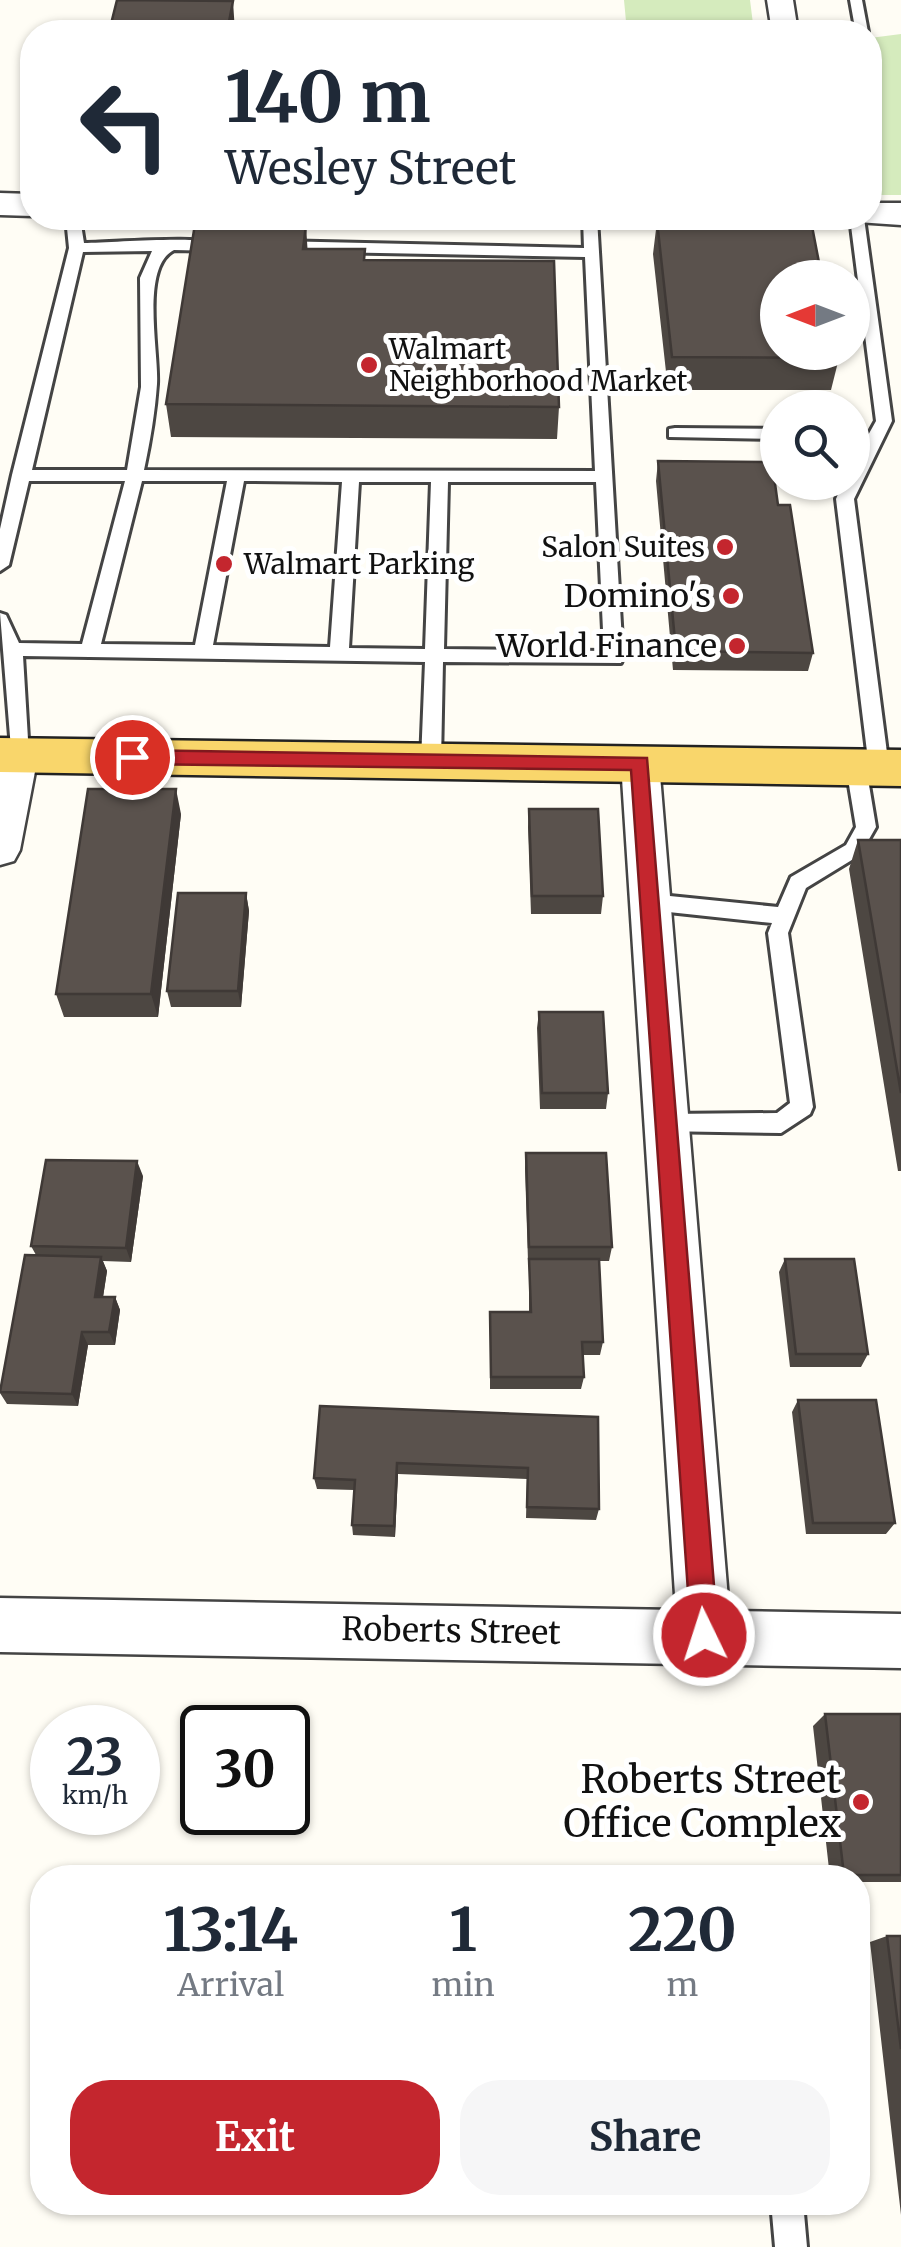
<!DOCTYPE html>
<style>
body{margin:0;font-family:Merriweather,serif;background:#f6f6f7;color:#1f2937;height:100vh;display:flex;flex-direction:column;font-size:38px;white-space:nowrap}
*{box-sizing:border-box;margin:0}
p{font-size:32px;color:#747a83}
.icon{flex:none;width:55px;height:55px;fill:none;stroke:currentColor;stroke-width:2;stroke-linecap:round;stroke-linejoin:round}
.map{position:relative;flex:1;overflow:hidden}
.sheet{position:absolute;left:30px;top:1865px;width:840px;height:350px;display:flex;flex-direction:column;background:#fff;border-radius:40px;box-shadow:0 2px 8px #0004}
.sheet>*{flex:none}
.hud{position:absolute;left:20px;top:20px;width:862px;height:210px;border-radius:40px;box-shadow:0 2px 8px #0004;background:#fff;color:#1f2937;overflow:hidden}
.needle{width:65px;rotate:270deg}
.fabs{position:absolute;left:760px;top:260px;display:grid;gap:20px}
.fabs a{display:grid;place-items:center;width:110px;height:110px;border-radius:50%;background:#fff;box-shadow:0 2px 8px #0004;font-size:50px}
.speed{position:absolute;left:30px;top:1705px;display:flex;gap:20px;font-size:50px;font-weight:700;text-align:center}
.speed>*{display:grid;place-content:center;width:130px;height:130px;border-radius:50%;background:#fff;box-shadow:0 2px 8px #0004;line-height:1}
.speed small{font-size:25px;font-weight:400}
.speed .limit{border:5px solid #111;border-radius:15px;background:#fff;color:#111}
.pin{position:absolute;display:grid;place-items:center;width:85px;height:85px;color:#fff;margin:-42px;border:5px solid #fff;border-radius:50%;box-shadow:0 2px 10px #0007}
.me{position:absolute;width:110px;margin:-55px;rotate:356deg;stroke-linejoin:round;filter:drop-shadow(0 0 8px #0008)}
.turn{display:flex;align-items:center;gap:35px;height:210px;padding:0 40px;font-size:45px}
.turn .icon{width:130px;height:130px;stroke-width:2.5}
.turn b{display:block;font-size:70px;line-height:85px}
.eta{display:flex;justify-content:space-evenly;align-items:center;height:170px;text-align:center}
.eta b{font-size:60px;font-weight:700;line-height:70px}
.cta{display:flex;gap:20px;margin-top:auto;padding:20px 40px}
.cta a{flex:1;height:115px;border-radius:40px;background:#c4262e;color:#fff;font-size:40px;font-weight:700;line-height:115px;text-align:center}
.cta a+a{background:#f6f6f7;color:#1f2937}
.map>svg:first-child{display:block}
.green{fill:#d5ebbd}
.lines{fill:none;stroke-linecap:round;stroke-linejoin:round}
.service-casing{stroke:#444;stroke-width:6}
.minor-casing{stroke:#444;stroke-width:5}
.tertiary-casing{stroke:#444;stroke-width:5}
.primary-casing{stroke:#222;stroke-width:5}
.service{fill:#fff;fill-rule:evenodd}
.minor{fill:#fff;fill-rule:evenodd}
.tertiary{fill:#fff;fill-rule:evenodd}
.primary{fill:#f9d66b;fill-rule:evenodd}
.wall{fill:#4d4742}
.shaded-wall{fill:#3f3936}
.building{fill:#5a524d;stroke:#3f3936;stroke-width:2.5}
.route{fill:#c4262e;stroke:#7f191e;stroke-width:2.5}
.poi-dot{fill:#c4262e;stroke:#fff;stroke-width:4}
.labels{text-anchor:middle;stroke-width:10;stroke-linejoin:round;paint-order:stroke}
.far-poi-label{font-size:28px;fill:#111;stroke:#fff;text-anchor:start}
.poi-label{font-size:32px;fill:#111;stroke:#fff;text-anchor:end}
.street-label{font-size:32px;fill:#111;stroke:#fff}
.near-poi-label{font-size:38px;fill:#111;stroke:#fff;text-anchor:end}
</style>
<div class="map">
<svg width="901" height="2247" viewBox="0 0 901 2247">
<rect width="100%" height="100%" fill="#fffdf5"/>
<path class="green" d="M 624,0 L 750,0 L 754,32 L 627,32 Z
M 901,34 L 901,195 L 870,195 L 870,38 Z"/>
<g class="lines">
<defs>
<path id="service" d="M 850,0 L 862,0 L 868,32 L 778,32 L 785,28 L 855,28 Z
M 66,218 L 80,218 L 84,243 C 112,243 208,234 227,246 L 219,251 L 174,250 C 140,267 159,352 157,384 C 155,413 150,442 144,470 L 595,471 L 585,257 L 276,251 L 268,246 L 276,241 L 584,248 L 583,218 L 597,218 L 623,658 L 621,663 L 443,662 L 441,761 L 431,768 L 421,761 L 425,662 L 23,656 L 29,756 L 19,763 L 12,761 L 0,613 L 6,615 L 19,643 L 82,644 L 125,481 L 29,481 L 9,565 L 0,571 L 0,529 L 12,475 L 69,248 ZM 152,251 L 140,278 L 141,387 L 127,470 L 32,470 L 83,252 ZM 142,481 L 227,481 L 195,645 L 101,644 ZM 244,481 L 342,482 L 330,647 L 213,645 ZM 359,482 L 431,482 L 425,649 L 349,648 ZM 448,482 L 596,482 L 604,651 L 444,649 Z
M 850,218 L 864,218 L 892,421 L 854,499 L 889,768 L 879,775 L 869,768 L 836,499 L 843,482 L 852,482 L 852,464 L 876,421 Z
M 675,428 L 778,429 L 778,439 L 669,437 L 669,429 Z
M 856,760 L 866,767 L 876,827 L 860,855 L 806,888 L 788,933 L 813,1107 L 810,1114 L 781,1133 L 659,1131 L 656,1124 L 659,1117 L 667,1114 L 777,1113 L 790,1103 L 768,933 L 772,923 L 650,910 L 640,902 L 643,896 L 650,894 L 778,907 L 791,877 L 846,845 L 856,827 L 846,767 Z
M 771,2202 L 803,2202 L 807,2247 L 775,2247 Z"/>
<path id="minor" d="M 767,0 L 793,0 L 798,32 L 772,32 Z
M 19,742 L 33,746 L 38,756 L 20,850 L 14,861 L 0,865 L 0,755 L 5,746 Z
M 640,749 L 654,753 L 659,763 L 729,1611 L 901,1614 L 901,1668 L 0,1652 L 0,1598 L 676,1610 L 621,763 L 626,753 Z"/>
<path id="tertiary" d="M 0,193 L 32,194 L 32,216 L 0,215 Z
M 870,203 L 901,203 L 901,225 L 857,222 L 854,218 L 870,218 Z"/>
<path id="primary" d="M 0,738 L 901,750 L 901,786 L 0,772 Z"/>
</defs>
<use href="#service" class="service-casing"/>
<use href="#minor" class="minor-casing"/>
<use href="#tertiary" class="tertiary-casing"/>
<use href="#primary" class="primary-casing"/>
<use href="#service" class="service"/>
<use href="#minor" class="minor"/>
<use href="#tertiary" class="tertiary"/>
<use href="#primary" class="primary"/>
</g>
<path class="wall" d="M 32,114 L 32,175 L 26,175 L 22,155 Z
M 657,221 L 839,358 L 831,390 L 668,390 L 653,254 Z
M 307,249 L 365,260 L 559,407 L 557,439 L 171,437 L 166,404 Z
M 658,461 L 778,505 L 813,653 L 808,671 L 673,670 L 656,481 Z
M 529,809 L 603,896 L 601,914 L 531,914 L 528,827 Z
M 181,814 L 158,1017 L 64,1017 L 56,994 Z
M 858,840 L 901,840 L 901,1171 L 898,1171 L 849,869 Z
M 246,893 L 249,911 L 241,1007 L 171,1007 L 167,991 Z
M 539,1012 L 608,1093 L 606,1109 L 540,1109 L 537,1028 Z
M 526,1153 L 612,1247 L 609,1261 L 599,1261 L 603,1342 L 600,1355 L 583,1355 L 584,1377 L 581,1389 L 490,1389 L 490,1312 L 529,1312 L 529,1261 L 528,1261 L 525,1168 Z
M 143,1176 L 131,1262 L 103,1261 L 107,1271 L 103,1297 L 115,1297 L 120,1310 L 115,1345 L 88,1345 L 78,1406 L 7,1404 L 0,1393 L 0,1388 L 36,1255 L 31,1246 Z
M 785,1259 L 868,1354 L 861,1367 L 790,1367 L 779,1272 Z
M 798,1400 L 895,1523 L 886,1534 L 806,1534 L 792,1412 Z
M 598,1417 L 599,1509 L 596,1520 L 526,1518 L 527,1479 L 398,1474 L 395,1537 L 353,1535 L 352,1525 L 354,1490 L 317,1489 L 314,1478 Z
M 825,1714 L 901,1714 L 901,1882 L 858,1882 L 858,1878 L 830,1878 L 813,1726 Z
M 887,1936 L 901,1936 L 901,2215 L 870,1942 Z"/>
<path class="shaded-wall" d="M 233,1 L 235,32 L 227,32 Z
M 306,225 L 308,257 L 303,249 Z
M 176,789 L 181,814 L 158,1017 L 151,994 Z
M 246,893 L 249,911 L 241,1007 L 238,991 Z
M 137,1161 L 143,1176 L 131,1262 L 126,1248 Z
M 101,1257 L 107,1271 L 101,1310 L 95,1297 Z
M 115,1297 L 120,1310 L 115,1345 L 109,1332 Z
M 82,1332 L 88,1345 L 78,1406 L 72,1394 Z
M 397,1463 L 398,1474 L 395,1537 L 394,1526 Z"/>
<path class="building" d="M 117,0 L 233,1 L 227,32 L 109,32 Z
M 32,114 L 32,155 L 22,155 Z
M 657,221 L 811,221 L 822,278 L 778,278 L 778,352 L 838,352 L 839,358 L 672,357 Z
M 195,224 L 306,225 L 303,249 L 365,249 L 364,260 L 554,261 L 559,407 L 166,404 Z
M 658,461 L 772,462 L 778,505 L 790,505 L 813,653 L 676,651 Z
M 88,789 L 176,789 L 151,994 L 56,994 Z
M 529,809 L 598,809 L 603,896 L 532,896 Z
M 858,840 L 901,840 L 901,1093 Z
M 178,893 L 246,893 L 238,991 L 167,991 Z
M 539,1012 L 603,1012 L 608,1093 L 542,1093 Z
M 526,1153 L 606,1153 L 612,1247 L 529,1247 Z
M 46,1160 L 137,1161 L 126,1248 L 31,1246 Z
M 25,1255 L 101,1257 L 95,1297 L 115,1297 L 109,1332 L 82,1332 L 72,1394 L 0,1392 Z
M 529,1259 L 599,1259 L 603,1342 L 582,1342 L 584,1377 L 491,1377 L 490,1312 L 531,1312 Z
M 785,1259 L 854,1259 L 868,1354 L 796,1354 Z
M 798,1400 L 876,1400 L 895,1523 L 813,1523 Z
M 320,1406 L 598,1417 L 599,1509 L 527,1507 L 528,1468 L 397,1463 L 394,1526 L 352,1525 L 355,1480 L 314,1478 Z
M 825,1714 L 901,1714 L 901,1875 L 844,1875 Z
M 887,1936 L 901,1936 L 901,2049 Z"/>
<path class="route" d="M 132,750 L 647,758 L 718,1635 L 714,1645 L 704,1649 L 695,1645 L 691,1635 L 631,770 L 132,764 L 122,757 Z"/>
<g class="poi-dot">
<circle cx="369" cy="365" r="10"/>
<circle cx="725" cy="547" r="10"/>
<circle cx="224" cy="564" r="10"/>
<circle cx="731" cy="596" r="10"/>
<circle cx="737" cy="646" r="10"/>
<circle cx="861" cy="1802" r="10"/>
</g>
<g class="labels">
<g class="far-poi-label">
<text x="389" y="359">Walmart<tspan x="389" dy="32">Neighborhood Market</tspan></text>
<text x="705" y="557" text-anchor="end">Salon Suites</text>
<text x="244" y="574">Walmart Parking</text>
</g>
<g class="poi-label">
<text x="711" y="607">Domino's</text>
<text x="717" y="657">World Finance</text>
</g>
<g class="street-label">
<text transform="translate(451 1631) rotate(1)" y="11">Roberts Street</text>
</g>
<g class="near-poi-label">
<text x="841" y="1793">Roberts Street<tspan x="841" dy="44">Office Complex</tspan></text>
</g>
</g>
</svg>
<div class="fabs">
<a><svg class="needle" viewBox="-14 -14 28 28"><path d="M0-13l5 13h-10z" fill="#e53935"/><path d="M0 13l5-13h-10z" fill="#747a83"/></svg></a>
<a><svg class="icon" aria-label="search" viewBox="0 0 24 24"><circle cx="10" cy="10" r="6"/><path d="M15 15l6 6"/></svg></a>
</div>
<div class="speed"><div>23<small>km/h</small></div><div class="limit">30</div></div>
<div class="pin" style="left:132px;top:757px;background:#d93025"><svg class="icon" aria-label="arrive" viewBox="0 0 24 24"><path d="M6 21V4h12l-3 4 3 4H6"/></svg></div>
<svg class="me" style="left:704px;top:1635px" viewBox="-20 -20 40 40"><circle r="17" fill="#c4262e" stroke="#fff" stroke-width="3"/><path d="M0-11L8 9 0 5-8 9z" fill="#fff"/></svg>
<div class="hud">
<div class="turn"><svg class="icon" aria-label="left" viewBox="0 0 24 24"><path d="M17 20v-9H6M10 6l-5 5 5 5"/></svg><div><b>140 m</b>Wesley Street</div></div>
</div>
<section class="sheet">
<div class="eta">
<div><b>13:14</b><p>Arrival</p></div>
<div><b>1</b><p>min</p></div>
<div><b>220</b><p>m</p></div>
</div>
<div class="cta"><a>Exit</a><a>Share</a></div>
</section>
</div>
